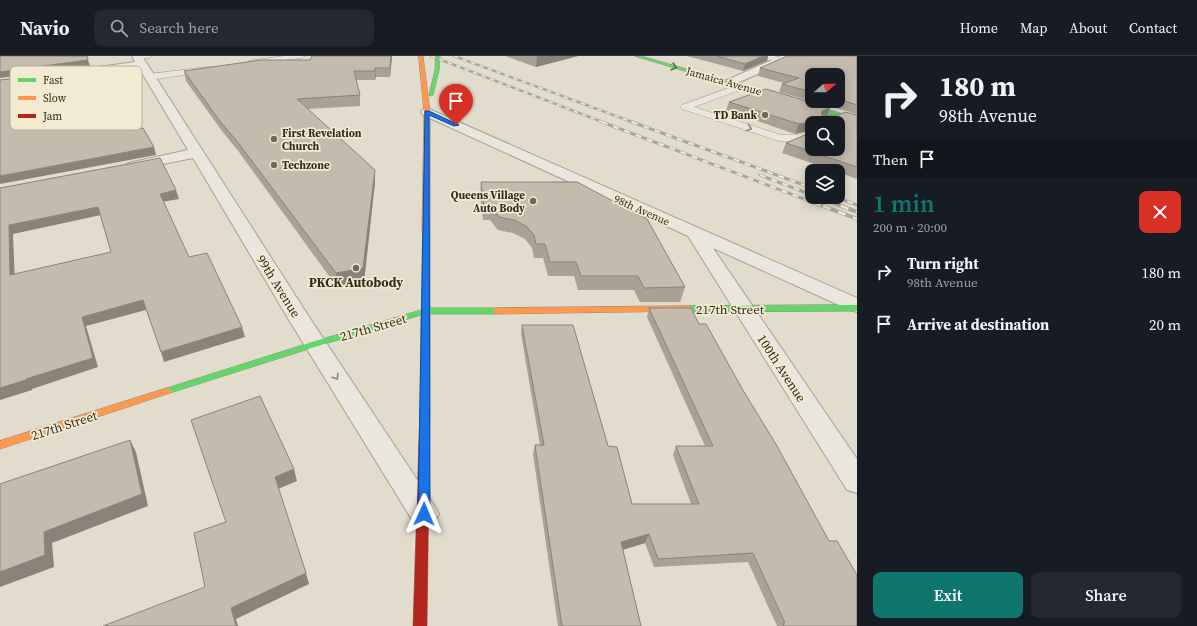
<!DOCTYPE html>
<meta charset="utf-8">
<style>
body{margin:0;font-family:"Source Serif 4",serif;background:#242831;color:#f1f3f6;height:100vh;display:flex;flex-direction:column;font-size:15px;white-space:nowrap}
*{box-sizing:border-box;margin:0}
p{font-size:13px;color:#9ea1a6}
.icon{flex:none;width:22px;height:22px;fill:none;stroke:currentColor;stroke-width:2;stroke-linecap:round;stroke-linejoin:round}
.map{position:relative;flex:1;overflow:hidden}
.panel{display:flex;flex-direction:column;background:#171b24;width:340px}
.panel>*{flex:none}
.hud{background:#171b24;color:#f1f3f6;overflow:hidden}
.needle{width:26px;rotate:70deg}
.fabs{position:absolute;left:805px;top:12px;display:grid;gap:8px}
.fabs a{display:grid;place-items:center;width:40px;height:40px;border-radius:8px;background:#171b24;box-shadow:0 2px 10px #0003;font-size:20px}
.pin{position:absolute;display:grid;place-items:center;width:34px;height:34px;color:#fff;margin:-41px -17px;border-radius:50% 50% 50% 0;rotate:-45deg;box-shadow:0 0 4px #0007}
.pin .icon{rotate:45deg}
.me{position:absolute;width:44px;margin:-22px;rotate:1deg;stroke-linejoin:round;filter:drop-shadow(0 0 3px #0008)}
.turn{display:flex;align-items:center;gap:14px;height:84px;padding:0 16px;font-size:18px}
.turn .icon{width:52px;height:52px;stroke-width:2.5}
.turn b{display:block;font-size:28px;line-height:34px}
.then{display:flex;align-items:center;height:38px;padding:0 16px;background:#0003;gap:8px;font-size:15px}
.round{display:grid;place-items:center;flex:none;width:42px;height:42px;border-radius:8px;background:#242831}
.headline{display:flex;align-items:center;justify-content:space-between;height:68px;padding:0 16px}
h1{font-size:24px;font-weight:600;line-height:30px;color:#0f766e}
.primary-button{display:flex;gap:8px;margin-top:auto;padding:8px 16px}
.primary-button a{flex:1;height:46px;border-radius:8px;background:#0f766e;color:#fff;font-size:16px;font-weight:600;line-height:46px;text-align:center}
.primary-button a+a{background:#242831;color:#f1f3f6}
ul{padding:0;list-style:none}
li{display:flex;align-items:center;gap:12px;height:52px;padding:0 16px}
li div{flex:1}
li b{display:block;font-size:15px}
li em{font-style:normal}
header{display:flex;align-items:center;gap:24px;box-sizing:border-box;height:56px;padding:0 20px;background:#171b24;border-bottom:1px solid #363941}
header strong{font-size:19px}
nav{display:flex;gap:22px;margin-inline-start:auto;font-size:14px}
.search{width:280px;height:36px;background:#242831;display:flex;align-items:center;gap:10px;box-sizing:border-box;padding:0 14px;border-radius:8px;color:#9ea1a6;font-size:15px}
main{display:flex;flex:1;min-height:0}
.map>svg:first-child{display:block}
.lines{fill:none;stroke-linecap:round;stroke-linejoin:round}
.lane-casing{stroke:#a6a195;stroke-width:1}
.street-casing{stroke:#a6a195;stroke-width:2}
.fast-casing{stroke:#969084;stroke-width:1}
.slow-casing{stroke:#969084;stroke-width:1}
.jam-casing{stroke:#969084;stroke-width:1}
.lane{fill:#eae6dd;fill-rule:evenodd}
.street{fill:#eae6dd;fill-rule:evenodd}
.fast{fill:#63d668;fill-rule:evenodd}
.slow{fill:#ff974d;fill-rule:evenodd}
.jam{fill:#b3261e;fill-rule:evenodd}
.rail-far2-casing{stroke:#a9a69d;stroke-width:2.5}
.rail-far1-casing{stroke:#a9a69d;stroke-width:3}
.rail-casing{stroke:#a9a69d;stroke-width:4}
.rail-far2{stroke:#f2ebd2;stroke-width:1.5;stroke-dasharray:4.5;stroke-linecap:butt}
.rail-far1{stroke:#f2ebd2;stroke-width:2;stroke-dasharray:6;stroke-linecap:butt}
.rail{stroke:#f2ebd2;stroke-width:2.5;stroke-dasharray:8;stroke-linecap:butt}
.wall{fill:#a9a195;fill-rule:evenodd}
.shaded-wall{fill:#898379}
.building{fill:#c4bbad;stroke:#898379;fill-rule:evenodd}
.oneway{stroke:#49773f}
.oneway2{stroke:#8f887e}
.route{fill:#1a73e8;stroke:#114b97}
.poi-dot{fill:#71685b;stroke:#f2ebd2;stroke-width:1.5}
.labels{text-anchor:middle;stroke-width:3.5;stroke-linejoin:round;paint-order:stroke}
.far-street-label{font-size:11px;fill:#342a1e;stroke:#f2ebd2}
.far-poi-label{font-size:11px;font-weight:bold;fill:#342a1e;stroke:#f2ebd2;text-anchor:end}
.poi-label{font-size:13px;font-weight:bold;fill:#342a1e;stroke:#f2ebd2}
.street-label{font-size:13px;fill:#342a1e;stroke:#f2ebd2}
.key{fill:#f2ebd2;stroke:#b9b19c;stroke-width:1}
.key-label{font-size:11px;fill:#342a1e}
</style>
<header>
<strong>Navio</strong>
<div class="search"><svg class="icon" aria-label="search" viewBox="0 0 24 24"><circle cx="10" cy="10" r="6"/><path d="M15 15l6 6"/></svg>Search here</div>
<nav><a>Home</a><a>Map</a><a>About</a><a>Contact</a></nav>
</header>
<main>
<div class="map">
<svg width="857" height="570" viewBox="0 0 857 570">
<rect width="100%" height="100%" fill="#e1dccc"/>
<g class="lines">
<defs>
<path id="lane" d="M 135,0 L 151,0 L 150,2 L 135,3 Z
M 284,0 L 305,0 L 301,2 L 249,9 L 245,7 L 249,5 Z
M 759,0 L 774,0 L 785,4 L 781,6 L 760,2 Z
M 207,11 L 210,11 L 210,15 L 150,24 L 146,21 L 150,18 Z
M 742,27 L 746,30 L 745,32 L 694,51 L 781,79 L 796,79 L 812,75 L 812,82 L 796,86 L 779,85 L 682,53 L 680,51 L 682,49 Z"/>
<path id="street" d="M 132,0 L 142,0 L 311,264 L 434,449 L 439,458 L 434,467 L 424,470 L 414,467 L 289,264 L 193,102 L 133,114 L 128,113 L 126,110 L 128,107 L 188,94 L 139,12 L 62,22 L 57,19 L 62,16 L 135,6 Z
M 781,0 L 794,0 L 793,2 L 733,29 L 725,29 L 723,27 L 725,25 Z
M 427,52 L 857,242 L 857,256 L 850,254 L 713,192 L 857,403 L 857,437 L 847,434 L 688,180 L 423,59 L 421,56 L 423,53 Z"/>
<path id="fast" d="M 436,0 L 440,0 L 439,14 L 433,39 L 431,40 L 429,39 L 435,14 Z
M 635,0 L 641,0 L 857,62 L 857,66 Z
M 423,173 L 429,173 L 430,175 L 430,252 L 496,252 L 500,255 L 496,258 L 430,258 L 430,353 L 429,356 L 421,356 L 420,353 L 421,259 L 318,290 L 170,337 L 164,337 L 162,335 L 164,333 L 312,286 L 421,254 Z
M 857,249 L 857,255 L 689,256 L 685,253 L 689,250 Z"/>
<path id="slow" d="M 419,0 L 423,0 L 430,56 L 430,175 L 426,177 L 422,175 L 424,56 Z
M 689,250 L 693,253 L 692,255 L 496,258 L 492,255 L 496,252 Z
M 167,332 L 170,333 L 172,335 L 170,337 L 0,393 L 0,385 Z"/>
<path id="jam" d="M 425,349 L 429,350 L 430,353 L 427,570 L 413,570 L 420,353 L 421,350 Z"/>
</defs>
<use href="#lane" class="lane-casing"/>
<use href="#street" class="street-casing"/>
<use href="#fast" class="fast-casing"/>
<use href="#slow" class="slow-casing"/>
<use href="#jam" class="jam-casing"/>
<use href="#lane" class="lane"/>
<use href="#street" class="street"/>
<use href="#fast" class="fast"/>
<use href="#slow" class="slow"/>
<use href="#jam" class="jam"/>
<defs>
<path id="rail-far2" d="M 431,0 L 605,67
M 454,0 L 635,67"/>
<path id="rail-far1" d="M 602,66 L 825,151
M 632,66 L 812,132
M 760,119 L 812,139
M 818,141 L 844,151
M 836,141 L 857,149"/>
<path id="rail" d="M 823,150 L 857,163
M 841,150 L 857,156"/>
</defs>
<use href="#rail-far2" class="rail-far2-casing"/>
<use href="#rail-far1" class="rail-far1-casing"/>
<use href="#rail" class="rail-casing"/>
<use href="#rail-far2" class="rail-far2"/>
<use href="#rail-far1" class="rail-far1"/>
<use href="#rail" class="rail"/>
</g>
<path class="wall" d="M 392,0 L 390,21 L 376,21 L 375,24 L 356,24 L 360,39 L 360,50 L 308,53 L 375,126 L 364,226 L 337,231 L 239,96 L 222,75 L 186,25 L 184,15 L 310,4 Z
M 505,0 L 578,0 L 536,11 Z
M 687,0 L 768,0 L 767,5 L 743,15 Z
M 857,0 L 857,58 L 779,36 L 782,28 L 784,27 L 758,20 L 760,12 ZM 812,19 L 838,19 L 838,45 L 812,45 Z
M 729,46 L 830,52 L 827,59 L 857,59 L 857,123 L 838,116 L 838,115 L 835,115 L 782,97 L 786,87 L 838,67 L 812,67 L 795,78 L 726,54 Z
M 481,126 L 685,231 L 680,246 L 640,246 L 634,234 L 578,234 L 574,220 L 548,220 L 543,202 L 534,202 L 532,192 L 525,183 L 513,177 L 498,174 L 490,164 L 483,164 L 480,139 Z
M 649,252 L 857,570 L 777,570 L 748,506 L 654,511 L 645,487 L 623,494 L 641,570 L 558,570 L 533,398 L 535,389 L 540,389 L 521,278 L 522,269 L 608,390 L 632,448 L 691,448 L 673,399 L 676,390 L 705,390 L 647,261 Z"/>
<path class="shaded-wall" d="M 391,0 L 392,0 L 390,21 L 390,12 Z
M 537,0 L 578,0 L 536,11 Z
M 763,0 L 768,0 L 767,5 L 743,15 L 745,8 Z
M 88,4 L 90,10 L 0,22 L 0,16 Z
M 375,12 L 376,21 L 375,24 Z
M 830,52 L 827,61 L 819,64 L 822,55 Z
M 817,65 L 816,67 L 812,67 L 812,74 L 795,78 L 799,68 Z
M 154,91 L 156,99 L 0,128 L 0,120 Z
M 375,114 L 375,126 L 364,226 L 337,231 L 336,217 Z
M 176,134 L 179,143 L 162,146 L 160,138 Z
M 98,151 L 101,159 L 13,178 L 15,228 L 10,219 L 9,169 Z
M 143,244 L 146,254 L 86,270 L 98,311 L 32,333 L 32,334 L 0,344 L 0,332 L 26,323 L 82,261 Z
M 242,271 L 245,281 L 164,306 L 161,296 Z
M 130,384 L 136,396 L 148,450 L 52,487 L 54,511 L 0,531 L 0,516 L 44,476 Z
M 294,413 L 297,425 L 278,433 L 275,421 Z
M 649,478 L 645,487 L 618,495 L 621,486 Z
M 306,517 L 309,528 L 236,563 L 238,570 L 236,570 L 231,552 Z"/>
<path class="building" d="M 0,0 L 87,0 L 88,4 L 0,16 Z
M 312,0 L 391,0 L 390,12 L 375,12 L 375,15 L 354,15 L 360,39 L 297,43 L 375,114 L 363,212 L 336,217 L 236,84 L 219,64 L 184,15 L 261,4 L 310,4 Z
M 717,0 L 763,0 L 745,8 Z
M 787,0 L 857,0 L 857,49 L 838,43 L 838,19 L 812,19 L 812,36 L 782,28 L 799,22 L 760,12 Z
M 91,13 L 97,32 L 111,30 L 133,74 L 143,72 L 154,91 L 0,120 L 0,24 Z
M 766,33 L 830,52 L 822,55 L 821,58 L 823,60 L 838,59 L 845,56 L 857,59 L 857,111 L 786,87 L 812,76 L 812,93 L 838,93 L 838,67 L 817,67 L 817,65 L 799,68 L 729,46 Z
M 160,102 L 176,134 L 160,138 L 189,201 L 207,197 L 242,271 L 161,296 L 143,244 L 82,261 L 93,302 L 26,323 L 26,324 L 0,332 L 0,132 ZM 98,151 L 111,196 L 10,219 L 9,169 Z
M 481,126 L 577,126 L 647,163 L 685,231 L 644,232 L 638,220 L 581,220 L 576,206 L 550,206 L 545,188 L 536,188 L 534,179 L 526,170 L 514,164 L 499,161 L 491,151 L 484,151 Z
M 649,252 L 691,252 L 699,268 L 706,268 L 744,336 L 777,390 L 829,485 L 837,485 L 857,519 L 857,570 L 784,570 L 783,567 L 785,567 L 753,497 L 658,503 L 649,478 L 621,486 L 641,570 L 562,570 L 535,389 L 544,389 L 522,269 L 573,269 L 608,390 L 617,391 L 632,448 L 699,448 L 676,390 L 713,390 Z
M 260,340 L 294,413 L 275,421 L 306,517 L 231,552 L 236,570 L 103,570 L 205,531 L 194,477 L 226,466 L 191,364 Z
M 130,384 L 142,438 L 44,476 L 45,499 L 0,516 L 0,428 Z"/>
<defs><path id="oneway-chevron" d="M-2-3.5L2.5 0L-2 3.5" fill="none" stroke-width="1.6" stroke-linecap="round" stroke-linejoin="round"/></defs>
<use class="oneway" href="#oneway-chevron" transform="translate(674 11) rotate(16)"/>
<g class="oneway2">
<use href="#oneway-chevron" transform="translate(749 72) rotate(19)"/>
<use href="#oneway-chevron" transform="translate(336 321) rotate(57)"/>
</g>
<path class="route" d="M 425,55 L 429,55 L 459,69 L 454,70 L 429,59 L 430,458 L 428,462 L 424,463 L 419,462 L 418,458 Z"/>
<g class="poi-dot">
<circle cx="765" cy="59" r="4"/>
<circle cx="274" cy="83" r="4"/>
<circle cx="274" cy="109" r="4"/>
<circle cx="533" cy="145" r="4"/>
<circle cx="356" cy="212" r="4"/>
</g>
<g class="labels">
<g class="far-street-label">
<text transform="translate(724 25) rotate(16)" y="4">Jamaica Avenue</text>
<text transform="translate(642 154) rotate(24)" y="4">98th Avenue</text>
</g>
<g class="far-poi-label">
<text x="757" y="63">TD Bank</text>
<text x="282" y="81" text-anchor="start">First Revelation<tspan x="282" dy="13">Church</tspan></text>
<text x="282" y="113" text-anchor="start">Techzone</text>
<text x="525" y="143">Queens Village<tspan x="525" dy="13">Auto Body</tspan></text>
</g>
<g class="poi-label">
<text x="356" y="231">PKCK Autobody</text>
</g>
<g class="street-label">
<text transform="translate(279 230) rotate(58)" y="5">99th Avenue</text>
<text x="730" y="258">217th Street</text>
<text transform="translate(373 271) rotate(-16)" y="5">217th Street</text>
<text transform="translate(782 312) rotate(57)" y="5">100th Avenue</text>
<text transform="translate(64 369) rotate(-18)" y="5">217th Street</text>
</g>
</g>
<rect x="10" y="10" width="132" height="64" rx="6" class="key"/>
<rect x="18" y="22" width="18" height="4" fill="#63d668"/>
<rect x="18" y="40" width="18" height="4" fill="#ff974d"/>
<rect x="18" y="58" width="18" height="4" fill="#b3261e"/>
<g class="key-label">
<text x="43" y="28">Fast</text>
<text x="43" y="46">Slow</text>
<text x="43" y="64">Jam</text>
</g>
</svg>
<div class="fabs">
<a><svg class="needle" viewBox="-14 -14 28 28"><path d="M0-13l5 13h-10z" fill="#e53935"/><path d="M0 13l5-13h-10z" fill="#9ea1a6"/></svg></a>
<a><svg class="icon" aria-label="search" viewBox="0 0 24 24"><circle cx="10" cy="10" r="6"/><path d="M15 15l6 6"/></svg></a>
<a><svg class="icon" aria-label="layers" viewBox="0 0 24 24"><path d="M12 4l9 5-9 5-9-5zM3 14l9 5 9-5"/></svg></a>
</div>
<div class="pin" style="left:456px;top:69px;background:#d93025"><svg class="icon" aria-label="arrive" viewBox="0 0 24 24"><path d="M6 21V4h12l-3 4 3 4H6"/></svg></div>
<svg class="me" style="left:424px;top:458px" viewBox="-20 -20 40 40"><path d="M0-17L14 15 0 8-14 15z" fill="#1a73e8" stroke="#fff" stroke-width="4"/></svg>
</div>
<section class="panel">
<div class="hud">
<div class="turn"><svg class="icon" aria-label="right" viewBox="0 0 24 24"><path d="M7 20v-9h11M14 6l5 5-5 5"/></svg><div><b>180 m</b>98th Avenue</div></div>
<div class="then">Then<svg class="icon" aria-label="arrive" viewBox="0 0 24 24"><path d="M6 21V4h12l-3 4 3 4H6"/></svg></div>
</div>
<div class="headline"><div><h1>1 min</h1><p>200 m · 20:00</p></div><a class="round" style="background:#d93025;color:#fff"><svg class="icon" aria-label="close" viewBox="0 0 24 24"><path d="M6 6l12 12M18 6L6 18"/></svg></a></div>
<ul>
<li><svg class="icon" aria-label="right" viewBox="0 0 24 24"><path d="M7 20v-9h11M14 6l5 5-5 5"/></svg><div><b>Turn right</b><p>98th Avenue</p></div><em>180 m</em></li>
<li><svg class="icon" aria-label="arrive" viewBox="0 0 24 24"><path d="M6 21V4h12l-3 4 3 4H6"/></svg><div><b>Arrive at destination</b></div><em>20 m</em></li>
</ul>
<div class="primary-button"><a>Exit</a><a>Share</a></div>
</section>
</main>
